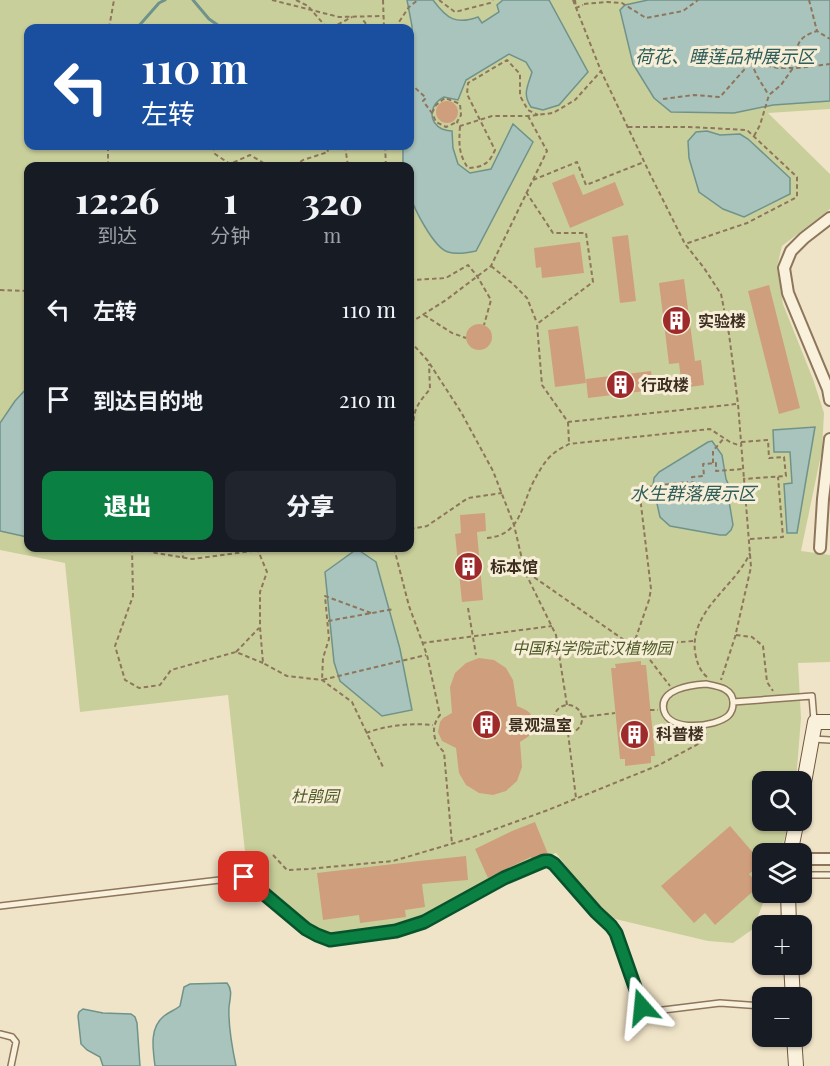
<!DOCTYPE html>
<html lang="zh">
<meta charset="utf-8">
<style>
body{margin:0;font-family:"Playfair Display","Noto Sans SC",serif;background:#20242c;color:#f1f3f6;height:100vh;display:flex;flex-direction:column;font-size:22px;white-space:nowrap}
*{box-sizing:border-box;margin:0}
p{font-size:20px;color:#9ea1a6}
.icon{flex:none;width:33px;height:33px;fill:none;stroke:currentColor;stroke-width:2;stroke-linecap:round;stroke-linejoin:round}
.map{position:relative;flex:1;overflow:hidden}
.details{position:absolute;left:24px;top:162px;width:390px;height:390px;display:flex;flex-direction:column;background:#171b24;border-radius:12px;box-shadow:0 2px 4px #0004}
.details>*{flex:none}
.hud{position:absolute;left:24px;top:24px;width:390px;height:126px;border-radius:12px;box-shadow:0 2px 4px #0004;background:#1a4fa0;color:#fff;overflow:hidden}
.fabs{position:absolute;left:752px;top:771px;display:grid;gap:12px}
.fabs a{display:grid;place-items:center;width:60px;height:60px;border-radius:12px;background:#171b24;box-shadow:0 2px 4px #0004;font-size:30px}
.pin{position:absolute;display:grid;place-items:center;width:51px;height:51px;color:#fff;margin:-26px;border-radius:12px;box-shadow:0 3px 9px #0006}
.me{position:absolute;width:66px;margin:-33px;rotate:342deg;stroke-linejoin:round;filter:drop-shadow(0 0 4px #0008)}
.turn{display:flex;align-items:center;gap:21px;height:126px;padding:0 18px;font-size:27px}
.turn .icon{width:78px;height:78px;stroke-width:2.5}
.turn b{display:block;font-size:42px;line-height:51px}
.eta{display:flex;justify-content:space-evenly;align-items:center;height:102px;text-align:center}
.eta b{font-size:36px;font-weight:800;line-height:42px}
.cta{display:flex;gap:12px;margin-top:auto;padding:12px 18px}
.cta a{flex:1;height:69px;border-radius:12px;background:#0b8043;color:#fff;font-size:24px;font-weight:800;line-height:69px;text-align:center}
.cta a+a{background:#20242c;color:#f1f3f6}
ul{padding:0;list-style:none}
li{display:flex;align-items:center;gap:18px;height:90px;padding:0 18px}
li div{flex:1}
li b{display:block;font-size:22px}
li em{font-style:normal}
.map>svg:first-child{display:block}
.green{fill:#c9cf9b;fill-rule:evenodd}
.water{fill:#a9c4bc;stroke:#6f938a;stroke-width:1.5}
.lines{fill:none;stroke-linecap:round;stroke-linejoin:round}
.stream{stroke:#6f938a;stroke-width:3}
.building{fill:#cf9f7d}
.lane-casing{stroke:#8d765c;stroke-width:8}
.street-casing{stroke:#8d765c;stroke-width:14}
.secondary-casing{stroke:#6f573f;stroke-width:16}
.path{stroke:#8d765c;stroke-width:2;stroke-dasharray:4.5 3;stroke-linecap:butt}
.lane{stroke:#faf1dc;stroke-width:5}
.street{stroke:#faf1dc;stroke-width:10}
.secondary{stroke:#faf1dc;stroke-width:14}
.route-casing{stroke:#07532c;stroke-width:15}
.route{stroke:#0b8043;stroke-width:10}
.labels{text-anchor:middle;stroke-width:6;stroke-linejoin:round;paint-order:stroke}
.poi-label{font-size:16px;font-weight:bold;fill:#3d2e20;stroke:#f7eed8;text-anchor:start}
.park-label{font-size:16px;font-style:italic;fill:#4d5a26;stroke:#f7eed8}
.water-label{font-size:18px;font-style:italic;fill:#2f5d5a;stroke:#f7eed8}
</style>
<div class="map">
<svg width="830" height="1066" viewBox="0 0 830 1066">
<rect width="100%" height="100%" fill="#f0e4c8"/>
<path class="green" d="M 0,0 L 830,0 L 830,109 L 768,113 L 830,174 L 830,209 L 782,246 L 777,267 L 783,304 L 813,379 L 824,413 L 822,450 L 801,551 L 830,555 L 830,662 L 798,663 L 801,718 L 796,781 L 762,782 L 762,820 L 790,821 L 780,853 L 762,854 L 762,892 L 767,893 L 753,929 L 733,943 L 708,941 L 611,918 L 601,912 L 556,853 L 494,878 L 431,914 L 409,924 L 338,934 L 324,932 L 318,930 C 304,919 252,883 247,870 L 228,695 L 80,712 L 65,563 L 0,550 ZM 28,28 L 410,28 L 410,146 L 28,146 ZM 28,166 L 410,166 L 410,548 L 28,548 Z"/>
<path class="water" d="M 407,0 L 433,0 C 447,19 456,25 478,17 L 482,23 L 499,12 L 497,5 L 503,0 L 549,0 L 588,72 L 559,105 L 543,110 L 531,107 C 522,94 528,86 532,72 L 526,62 L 509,54 L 466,80 L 458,100 L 444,97 C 430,104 427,121 442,129 C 445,130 449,131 452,131 L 453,148 L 458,164 L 470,173 L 491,169 L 513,124 L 533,142 L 476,251 C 467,253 457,255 448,252 C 434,248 414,209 410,195 C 408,186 410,175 410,166 L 403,166 L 403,146 L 410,146 L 410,84 L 412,70 L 412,26 Z
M 648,0 L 830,0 L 830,101 L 773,105 L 734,113 L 671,112 L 654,98 L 633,64 L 620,10 L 625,5 Z
M 707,131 L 720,135 L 740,134 L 748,139 L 790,178 L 790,194 L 744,217 L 723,209 L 699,192 L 689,158 L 688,141 L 696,132 Z
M 28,387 L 28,537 L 27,537 L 0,531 L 0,423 L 15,401 Z
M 815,427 L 797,533 L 787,533 L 784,484 L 792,483 L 790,452 L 774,452 L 773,430 Z
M 712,441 L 722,455 L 726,479 L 730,488 L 729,501 L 733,525 L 731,530 L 726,535 L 720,535 L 670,526 L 660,517 L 653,486 L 654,478 L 659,472 L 708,442 Z
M 357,549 L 376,562 L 400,649 L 412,710 L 382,716 L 340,681 L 334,662 L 325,572 Z
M 227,983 C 233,990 230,998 229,1007 C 228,1027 232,1047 236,1066 L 155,1066 C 153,1049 149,1028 164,1016 C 169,1012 175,1010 180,1006 L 184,987 L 190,984 Z
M 83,1009 L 103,1013 L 131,1014 L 135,1017 L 137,1023 L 140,1066 L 103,1066 L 100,1057 L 87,1050 L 81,1044 L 78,1016 L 79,1012 Z"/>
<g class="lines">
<path class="stream" d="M 193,0 L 209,19 L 222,28
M 137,28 L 159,3 L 165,0"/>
</g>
<path class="building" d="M436 112a11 11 0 1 1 22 0a11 11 0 1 1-22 0Z
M 574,174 L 583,195 L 615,182 L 624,205 L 570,228 L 552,183 Z
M 628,235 L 636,301 L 620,303 L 612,237 Z
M 580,242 L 584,273 L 542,278 L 541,267 L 536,268 L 534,248 Z
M 684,279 L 695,361 L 701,360 L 704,385 L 682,388 L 679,363 L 669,364 L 659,283 Z
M 769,285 L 800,408 L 779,414 L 748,291 Z
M466 337a13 13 0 1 1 26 0a13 13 0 1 1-26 0Z
M 578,326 L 586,383 L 555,387 L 548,330 Z
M 651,371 L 653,390 L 588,398 L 586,379 Z
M 485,513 L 486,531 L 477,532 L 483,600 L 462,602 L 455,534 L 461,533 L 460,515 Z
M 479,658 L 494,660 L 506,668 L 513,680 L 517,706 L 526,710 L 530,713 L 534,722 L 532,732 L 529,736 L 520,742 L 522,767 L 517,781 L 506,791 L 493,795 L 479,793 L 466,785 L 459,773 L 456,748 L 442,741 L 438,732 L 440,722 L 443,718 L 452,713 L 450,687 L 455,673 L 466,663 Z
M 641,661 L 641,665 L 646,665 L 655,756 L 651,756 L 651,763 L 625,766 L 625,759 L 620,759 L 611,668 L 616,668 L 615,664 Z
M 535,822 L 548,854 L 532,860 L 531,857 L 488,878 L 475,849 L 512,831 Z
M 730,826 L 762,863 L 749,874 L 759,886 L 715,925 L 705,913 L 694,923 L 661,886 Z
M 466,856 L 468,880 L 422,884 L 425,907 L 405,910 L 406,917 L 360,923 L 359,915 L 323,920 L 317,873 L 419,861 Z"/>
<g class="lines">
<defs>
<path id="lane" d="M 706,684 C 717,686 734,688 733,704 C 733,708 731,713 728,716 C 715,727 670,732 664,711 C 658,689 691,685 706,684 Z
M 733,702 L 812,696 L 814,721
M 813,739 L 830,740
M 801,875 L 830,875
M 0,906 L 245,877 L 306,929 L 317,935 L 330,940 L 396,931 L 424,922 L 504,878 L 544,861 L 549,861 L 554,864 L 596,912 L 611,925 L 616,933 L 642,1007 L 648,1011 L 655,1011 L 720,1003 L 762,1006
M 0,1034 L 12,1037 L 16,1042 L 11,1066"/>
<path id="street" d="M 830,218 L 804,238 L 791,251 L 784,268 L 788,293 L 828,389 L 830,400
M 820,548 L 823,499 L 830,439
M 801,859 L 830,859"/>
<path id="secondary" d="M 801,799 L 815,722 L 830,722
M 790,854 L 797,820
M 788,892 L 789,926
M 791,964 L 793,998
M 794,1036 L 796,1066"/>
</defs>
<use href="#lane" class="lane-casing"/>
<use href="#street" class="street-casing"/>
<use href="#secondary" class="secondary-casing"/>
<path class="path" d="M 272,0 L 339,17 L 383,16
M 296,0 L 308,6 L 327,28
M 383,0 L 384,28
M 439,0 L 455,12 L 490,3 L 493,0
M 573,0 L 601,71 L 650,174 L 685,244 L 704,268 L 721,294 L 729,334 L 738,404 L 751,567 L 735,637 L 721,680
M 575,0 L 576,8 L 583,5
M 809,0 L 817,31
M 584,4 L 607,2 L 622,3 L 646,18 L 683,11 L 698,0
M 109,28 L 114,0
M 331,28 L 352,17
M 359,28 L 364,21 L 366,24 L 366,28
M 395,28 L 409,7 L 418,0
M 751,62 L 757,76 L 768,94
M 797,68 C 795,48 796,37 817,31 L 830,39
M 410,83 L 426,98 L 423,101 L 432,113 L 436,122 L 446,127 L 457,122
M 663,99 L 694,95 L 720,97 L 751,62 L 778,68 L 797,68 L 830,64
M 432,113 L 436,105 L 445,98 L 453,101 L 460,104 L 461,115 L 457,122 L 460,126 L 492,116 L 528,116 L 553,113 L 575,100 L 601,71
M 460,126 C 459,143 458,153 468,168 C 483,167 489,164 495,150 L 467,94 L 468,83 L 507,60 L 520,74 L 520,96 L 528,110 L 538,115
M 628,127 L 689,127 L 747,130 L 797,177 L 797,197 L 747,223 L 685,244
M 754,136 L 760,125 L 769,95 L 781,85 L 793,68
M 213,146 L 215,154 L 230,164 L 250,155 L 267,165 L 268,166
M 345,146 L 348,166
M 385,146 L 386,166
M 108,166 L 108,146
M 294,166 L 303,160 L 328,152 L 327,146
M 533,180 L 577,162 L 586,185 L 644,162
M 526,192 L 553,233 L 586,233 L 593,282 L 537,324 L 542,385 L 568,422 L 737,404
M 491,266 L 513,284 L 527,298 L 537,323
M 410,278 L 414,280 L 446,278 L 468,265 L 477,276 L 491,300 L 484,325
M 0,290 L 28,291
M 424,315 L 452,333 L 466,338
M 410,323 L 446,300 L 491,266 L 547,151 L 528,116
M 410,341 L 428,361 L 461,412 L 493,471 L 514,525 L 525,572 L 556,635 L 567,705
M 568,422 L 569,443
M 741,442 L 768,440 L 769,458 L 784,457 L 786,476 L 743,479
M 410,443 C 414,432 412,420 416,409 C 419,402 425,395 430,389 L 429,364
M 713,463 L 713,451 L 724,438
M 410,529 L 427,526 L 468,498 L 502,493
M 487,538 C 523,535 521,502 536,477 C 540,470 546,459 553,454 C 557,450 564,447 569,444 L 710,429 L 730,442 L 741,446
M 750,539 L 783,537 L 778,477
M 132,548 L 133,596 L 115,646 L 125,680 L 139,688 L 160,685 L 171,670 L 236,652 L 263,663
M 139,548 L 156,553 L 192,559 L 275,548
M 182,548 L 183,558
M 257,548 L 267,572 L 260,592 L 260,627 L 263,663 L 287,676 L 322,680 L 352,702 L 383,767
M 394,548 L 409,606 L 427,655 L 440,715 C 430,727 433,742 444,752 L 452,844
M 528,573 L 647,656 L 670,686
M 468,608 L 476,655
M 371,613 L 325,596 L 329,639 L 323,658 L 322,680 L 426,655
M 328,621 L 394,609
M 736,635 L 752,637 L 763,646 L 767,682 L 773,691
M 693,641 L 633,646 L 649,600 L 651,589 L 639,488 L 687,482 L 687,492 L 693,492 L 692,477 L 704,476 L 703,464 L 716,463 L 716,471 L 743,469
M 422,643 L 552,626
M 236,652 L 259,628
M 707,677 C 699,670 697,662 695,652 C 690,610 735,587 750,553
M554 719a14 14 0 1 1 28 0a14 14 0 1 1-28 0Z
M 650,710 L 658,710
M 582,717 L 615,713
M 534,722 L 554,720
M 366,733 C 388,725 410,723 433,725
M 568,733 L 576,798
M 273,855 L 287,870 L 308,869 L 393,861 L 468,839 L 548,810 L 659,765 L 700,743 L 706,733"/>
<use href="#lane" class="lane"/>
<use href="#street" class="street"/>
<use href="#secondary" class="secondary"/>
</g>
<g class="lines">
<defs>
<path id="route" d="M 244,877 L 306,929 L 317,935 L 330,940 L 396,931 L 424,922 L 504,878 L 544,861 L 549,861 L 554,864 L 596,912 L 611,926 L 616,933 L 642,1007"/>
</defs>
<use href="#route" class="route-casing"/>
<use href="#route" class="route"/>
</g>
<defs>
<symbol id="building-disc" viewBox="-11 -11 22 22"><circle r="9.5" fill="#9e2a2b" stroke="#f7eed8"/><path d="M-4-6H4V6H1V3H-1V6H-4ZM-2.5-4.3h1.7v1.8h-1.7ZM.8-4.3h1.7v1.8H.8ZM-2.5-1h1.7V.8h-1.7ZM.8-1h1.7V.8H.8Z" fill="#fff"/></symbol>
</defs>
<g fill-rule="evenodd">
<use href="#building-disc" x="660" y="304" width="33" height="33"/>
<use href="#building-disc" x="604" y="368" width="33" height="33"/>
<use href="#building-disc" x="452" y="550" width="33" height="33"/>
<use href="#building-disc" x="470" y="708" width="33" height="33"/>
<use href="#building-disc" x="618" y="718" width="33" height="33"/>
</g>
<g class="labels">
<g class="poi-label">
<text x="698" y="327">实验楼</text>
<text x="641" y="391">行政楼</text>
<text x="490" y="573">标本馆</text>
<text x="508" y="731">景观温室</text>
<text x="656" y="740">科普楼</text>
</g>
<g class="park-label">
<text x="592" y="654">中国科学院武汉植物园</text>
<text x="315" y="802">杜鹃园</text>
</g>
<g class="water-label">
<text x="725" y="63">荷花、睡莲品种展示区</text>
<text x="693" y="500">水生群落展示区</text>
</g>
</g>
</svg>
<div class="fabs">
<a><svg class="icon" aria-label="search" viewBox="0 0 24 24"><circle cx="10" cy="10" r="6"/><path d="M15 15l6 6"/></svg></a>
<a><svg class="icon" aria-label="layers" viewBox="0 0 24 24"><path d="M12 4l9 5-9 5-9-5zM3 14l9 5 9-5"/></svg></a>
<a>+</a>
<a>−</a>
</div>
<div class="pin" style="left:244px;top:877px;background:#d93025"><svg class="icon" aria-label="arrive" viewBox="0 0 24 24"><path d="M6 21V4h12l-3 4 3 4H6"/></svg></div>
<svg class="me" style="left:642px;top:1007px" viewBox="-20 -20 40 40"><path d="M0-17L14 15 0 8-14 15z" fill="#0b8043" stroke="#fff" stroke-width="4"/></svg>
<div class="hud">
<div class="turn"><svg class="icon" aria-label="left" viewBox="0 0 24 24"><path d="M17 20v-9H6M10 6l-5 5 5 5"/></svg><div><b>110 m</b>左转</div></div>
</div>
<section class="details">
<div class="eta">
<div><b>12:26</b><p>到达</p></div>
<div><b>1</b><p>分钟</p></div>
<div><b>320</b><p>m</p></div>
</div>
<ul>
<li><svg class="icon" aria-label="left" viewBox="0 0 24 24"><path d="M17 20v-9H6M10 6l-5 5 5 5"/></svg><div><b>左转</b></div><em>110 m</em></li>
<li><svg class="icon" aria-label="arrive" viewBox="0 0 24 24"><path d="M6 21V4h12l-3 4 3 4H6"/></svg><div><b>到达目的地</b></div><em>210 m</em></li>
</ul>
<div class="cta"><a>退出</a><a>分享</a></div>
</section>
</div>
